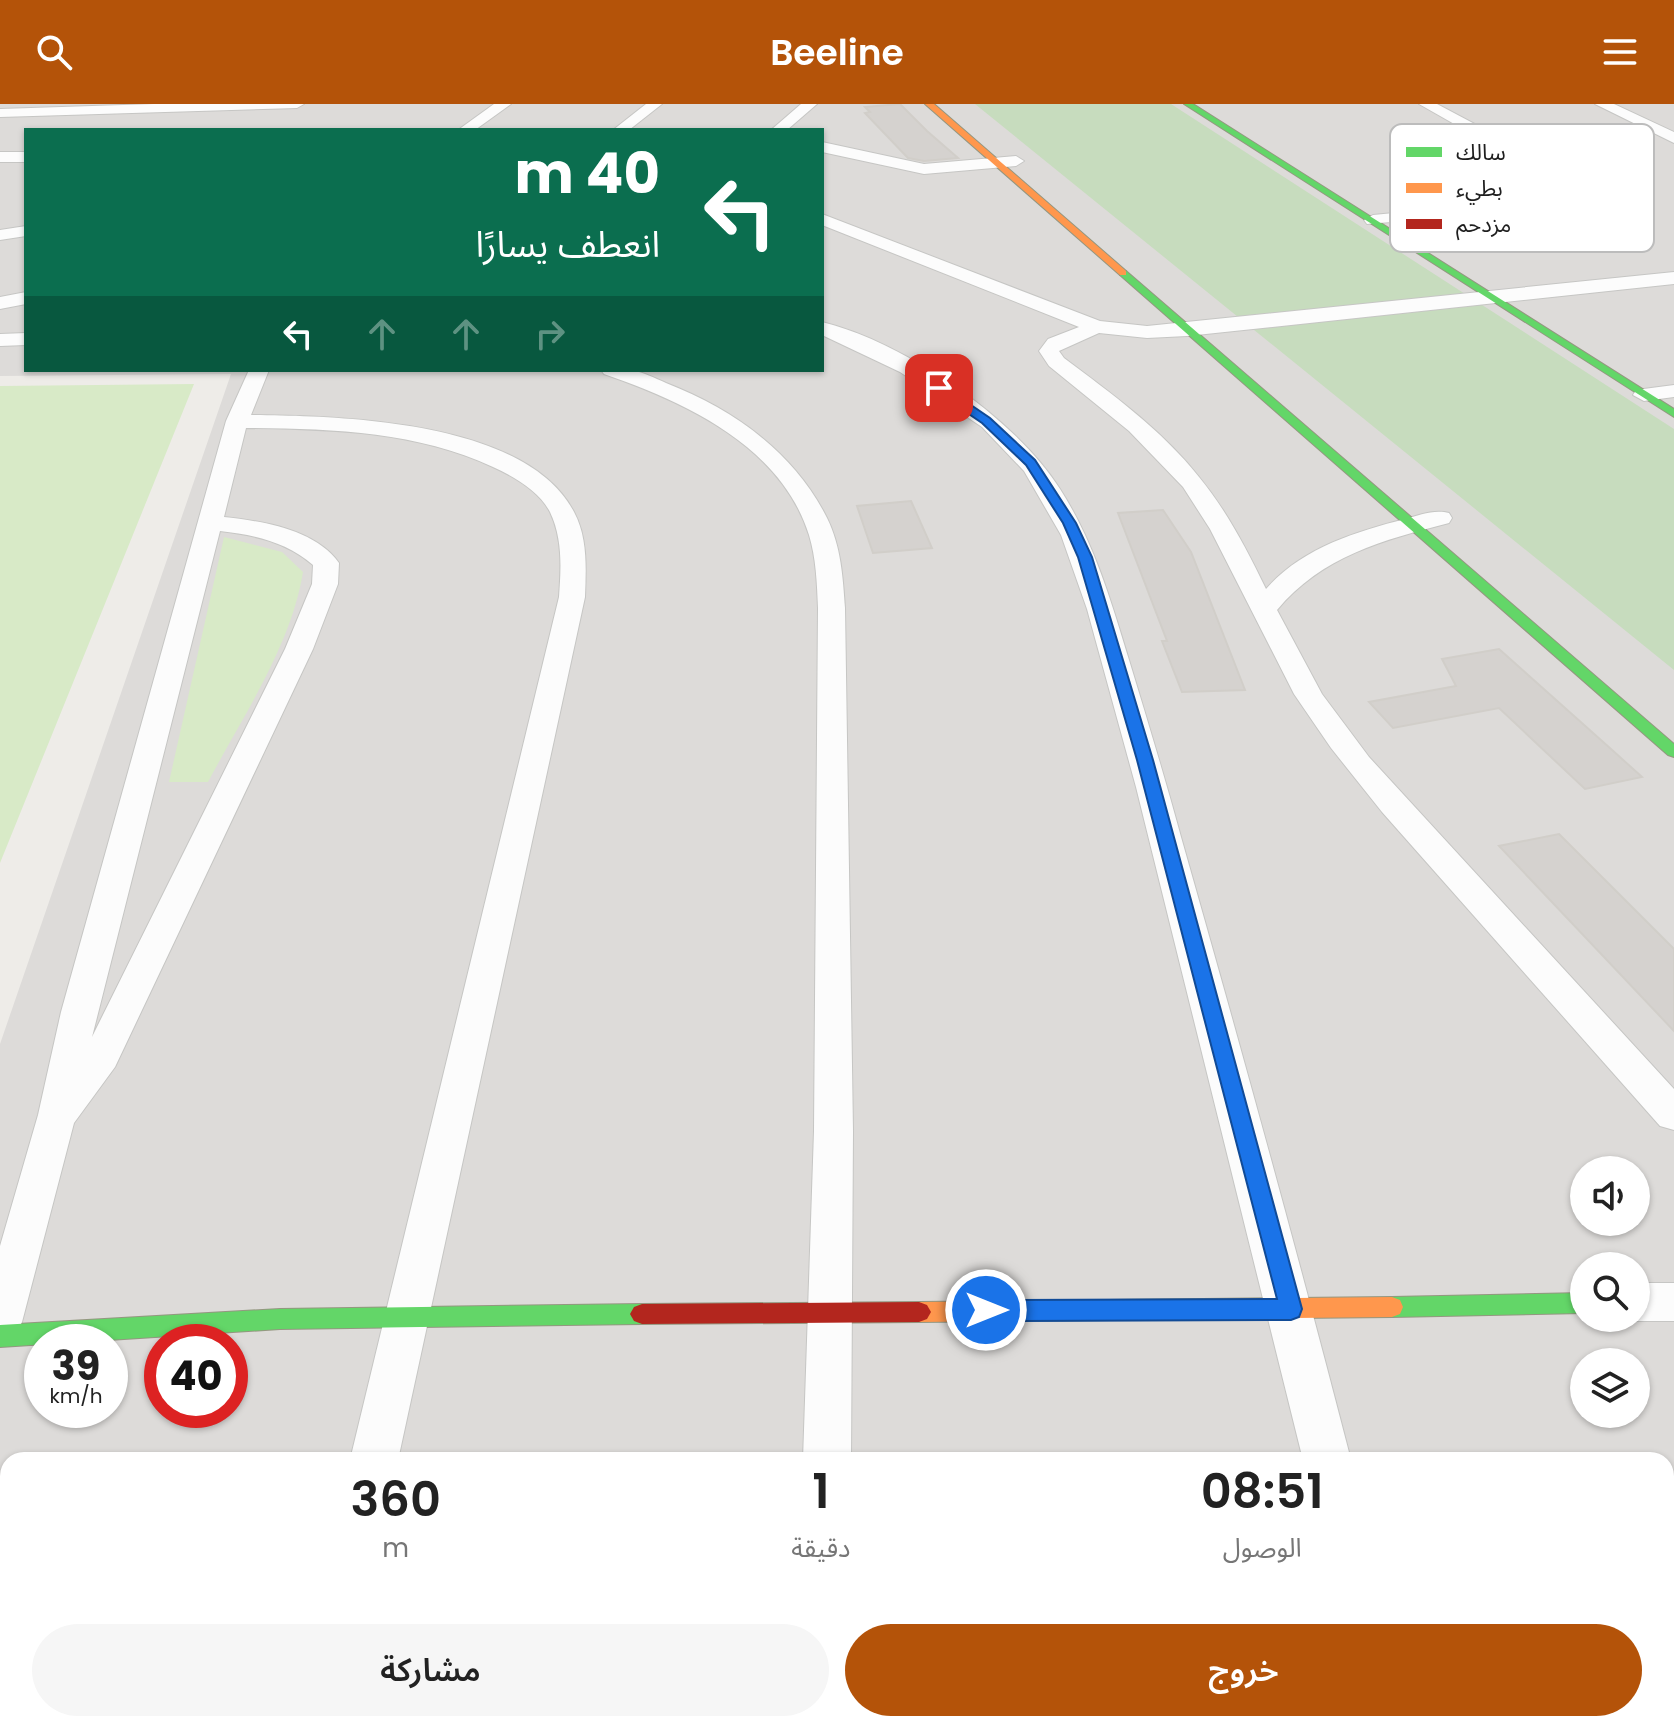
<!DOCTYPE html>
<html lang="ar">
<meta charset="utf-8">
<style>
body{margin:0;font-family:Poppins,"Noto Sans Arabic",sans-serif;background:#f6f6f6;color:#222;direction:rtl;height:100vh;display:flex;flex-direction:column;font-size:30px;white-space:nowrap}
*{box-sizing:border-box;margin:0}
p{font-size:26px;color:#767676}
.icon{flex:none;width:44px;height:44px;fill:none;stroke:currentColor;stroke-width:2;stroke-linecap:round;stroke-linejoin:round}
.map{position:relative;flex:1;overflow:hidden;direction:ltr}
.drawer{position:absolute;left:0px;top:1348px;width:1674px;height:280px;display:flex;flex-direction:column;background:#fff;border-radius:24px 24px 0 0;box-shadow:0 2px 6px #0004;direction:rtl}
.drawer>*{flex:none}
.top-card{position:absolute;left:24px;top:24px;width:800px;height:244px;border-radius:0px;box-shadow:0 2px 6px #0004;direction:rtl;background:#0b6e4f;color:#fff;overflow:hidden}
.fabs{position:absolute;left:1570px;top:1052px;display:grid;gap:16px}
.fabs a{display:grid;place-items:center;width:80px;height:80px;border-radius:50%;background:#fff;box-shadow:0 2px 6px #0004;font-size:40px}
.speed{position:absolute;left:24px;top:1220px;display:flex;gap:16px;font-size:40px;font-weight:700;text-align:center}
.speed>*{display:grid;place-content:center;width:104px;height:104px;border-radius:50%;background:#fff;box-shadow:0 2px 6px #0004;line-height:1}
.speed small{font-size:20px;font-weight:400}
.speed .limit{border:12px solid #d22;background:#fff;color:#111}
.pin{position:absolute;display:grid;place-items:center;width:68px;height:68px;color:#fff;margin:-34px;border-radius:16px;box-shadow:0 4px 12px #0006}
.me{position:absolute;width:88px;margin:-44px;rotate:90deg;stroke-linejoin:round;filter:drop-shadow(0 0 6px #0008)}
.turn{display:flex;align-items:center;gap:28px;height:168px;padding:0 32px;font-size:36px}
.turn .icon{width:104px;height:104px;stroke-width:2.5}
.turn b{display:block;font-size:56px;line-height:68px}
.lanes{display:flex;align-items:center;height:76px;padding:0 32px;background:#0003;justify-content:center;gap:40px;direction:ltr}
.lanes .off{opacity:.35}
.eta{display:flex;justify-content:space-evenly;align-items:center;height:136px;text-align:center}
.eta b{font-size:48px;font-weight:600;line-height:56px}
.primary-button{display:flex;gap:16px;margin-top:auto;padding:16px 32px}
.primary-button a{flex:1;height:92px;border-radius:48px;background:#b45309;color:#fff;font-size:32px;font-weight:600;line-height:92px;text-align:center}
.primary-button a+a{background:#f6f6f6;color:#222}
header{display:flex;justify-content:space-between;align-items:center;height:104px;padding:0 32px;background:#b45309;color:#fff;font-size:36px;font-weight:600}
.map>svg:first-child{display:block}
.residential{fill:#dddbd9;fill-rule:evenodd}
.grass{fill:#d8eac7}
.forest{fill:#c7dcbe}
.building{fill:#d5d2cf;stroke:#d1cec9;stroke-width:2}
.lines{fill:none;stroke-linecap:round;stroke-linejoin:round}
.street-casing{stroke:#c6c6c4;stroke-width:2}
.fast-casing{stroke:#949780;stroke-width:2}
.slow-casing{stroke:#949780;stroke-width:2}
.jam-casing{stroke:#949780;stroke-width:2}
.street{fill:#fcfcfc;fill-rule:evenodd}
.fast{fill:#63d668;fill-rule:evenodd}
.slow{fill:#ff974d;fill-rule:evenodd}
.jam{fill:#b3261e;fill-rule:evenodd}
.route{fill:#1a73e8;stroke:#114b97;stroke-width:2}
.key{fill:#fff;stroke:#bcbcbc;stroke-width:2}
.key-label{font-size:22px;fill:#1f1f1f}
</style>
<header><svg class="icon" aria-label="menu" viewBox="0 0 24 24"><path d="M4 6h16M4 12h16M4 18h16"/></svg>Beeline<svg class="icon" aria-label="search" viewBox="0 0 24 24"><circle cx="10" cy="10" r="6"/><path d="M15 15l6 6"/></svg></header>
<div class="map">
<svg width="1674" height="1628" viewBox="0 0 1674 1628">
<rect width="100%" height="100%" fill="#eeece8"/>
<path class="residential" d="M 0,0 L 1674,0 L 1674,1628 L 0,1628 L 0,940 L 231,270 L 0,272 ZM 26,26 L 822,26 L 822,266 L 26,266 ZM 1584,1066 L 1636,1066 L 1636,1118 L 1584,1118 ZM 1584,1162 L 1636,1162 L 1636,1214 L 1584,1214 ZM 42,1238 L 110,1238 L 110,1306 L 42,1306 ZM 162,1238 L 230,1238 L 230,1306 L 162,1306 ZM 1584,1258 L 1636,1258 L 1636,1310 L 1584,1310 ZM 8,1356 L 1666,1356 L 1666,1620 L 8,1620 Z"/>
<path class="grass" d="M 194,280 L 0,759 L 0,282 Z
M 224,433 L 282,448 L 303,468 C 291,542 243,612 208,678 L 169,678 Z"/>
<path class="forest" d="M 975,0 L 1171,0 L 1674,325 L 1674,566 Z"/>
<path class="building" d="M 900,0 L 927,27 L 958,54 L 924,57 L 908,54 L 865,9 L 870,8 L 865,3 Z
M 911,397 L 932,444 L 873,449 L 857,402 Z
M 1163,406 L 1191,448 L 1245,586 L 1182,588 L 1162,537 L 1167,537 L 1118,409 Z
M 1499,545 L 1611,645 L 1642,673 L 1585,685 L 1499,604 L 1393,624 L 1369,598 L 1456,582 L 1442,555 Z
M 1559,730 L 1674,845 L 1674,927 L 1499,742 Z"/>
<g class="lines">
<defs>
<path id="street" d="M 154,0 L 304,0 L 297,4 L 0,13 L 0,5 Z
M 494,0 L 511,0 L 475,26 L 458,26 Z
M 646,0 L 662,0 L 629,26 L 613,26 Z
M 801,0 L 817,0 L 787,26 L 771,26 Z
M 1419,0 L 1437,0 L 1571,71 L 1602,92 L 1581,102 L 1367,120 L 1364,116 L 1373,111 L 1499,99 L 1484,87 L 1484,81 L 1501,75 L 1544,71 ZM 1559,79 L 1581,91 L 1517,98 L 1502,85 Z
M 1595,0 L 1614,0 L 1674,28 L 1674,39 Z
M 822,38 L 924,60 L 1016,52 L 1024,57 L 1016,62 L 924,70 L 822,48 Z
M 0,48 L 26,48 L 26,58 L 0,58 Z
M 822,110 L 1100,217 L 1147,222 L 1674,168 L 1674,180 L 1187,232 L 1147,234 L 1099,229 L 1059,247 L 1064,254 C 1112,290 1162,326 1199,373 C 1227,407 1247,446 1266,485 C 1302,444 1355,428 1405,415 C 1419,411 1435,405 1449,409 L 1452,414 L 1449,419 C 1383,436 1322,452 1277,506 L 1322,590 L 1369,653 L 1674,985 L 1674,1026 L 1660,1022 L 1382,708 L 1331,644 L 1294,590 L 1210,425 L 1183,383 L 1129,327 L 1049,262 L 1039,247 L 1048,235 L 1079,223 L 822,121 Z
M 26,122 L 26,132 L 0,136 L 0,126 Z
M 26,188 L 26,200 L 0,205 L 0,193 Z
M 822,218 C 904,238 1015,314 1060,385 C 1094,438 1111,497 1129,556 C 1147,615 1165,674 1181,733 C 1240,940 1297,1147 1351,1356 L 1303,1356 L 1136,683 L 1087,505 L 1061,431 L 1024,367 L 982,323 L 900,268 L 822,231 Z
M 26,229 L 26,241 L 0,242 L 0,230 Z
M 249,266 L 269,266 L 251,311 C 341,312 526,316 574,408 C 588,434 586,465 585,493 L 398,1356 L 350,1356 L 559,493 C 561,465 563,435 550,408 C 539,387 515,373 493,363 C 415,327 331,325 246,324 L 224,413 C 261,417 315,425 339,459 L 338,480 L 313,545 L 115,963 L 74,1019 L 22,1218 L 15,1232 L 0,1238 L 0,1142 L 38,1011 L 61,908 L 226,317 ZM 220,427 C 255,431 286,438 313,461 L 312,480 L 285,545 L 92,933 Z
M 601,266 C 610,266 622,264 631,266 C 643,268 655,274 666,279 C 733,305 794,348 827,414 C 841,442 843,474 845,504 L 853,1027 L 851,1356 L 803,1356 L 814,1027 L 818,504 C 817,479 816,454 809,431 C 781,342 685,298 604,270 Z
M 1674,281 L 1674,293 L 1644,297 L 1633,291 L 1636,286 Z
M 1636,1179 L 1674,1179 L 1674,1217 L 1636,1217 L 1627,1214 L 1636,1214 Z
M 285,1620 L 339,1620 L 337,1628 L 283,1628 Z
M 804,1620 L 858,1620 L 858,1628 L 804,1628 Z
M 1369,1620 L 1424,1620 L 1427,1628 L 1373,1628 Z"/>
<path id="fast" d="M 1184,0 L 1193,0 L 1674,305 L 1674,313 Z
M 1120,167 L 1126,167 L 1674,640 L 1674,653 L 1668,651 L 1120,171 Z
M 1584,1189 L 1584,1209 L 1392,1213 L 1384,1210 L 1381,1203 L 1384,1196 L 1392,1193 Z
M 642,1200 L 650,1203 L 654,1210 L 650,1217 L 642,1220 L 280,1225 L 0,1243 L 0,1221 L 280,1205 Z"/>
<path id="slow" d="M 925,0 L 934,0 L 1126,167 L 1126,171 L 1120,171 Z
M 1392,1193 L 1400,1196 L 1403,1203 L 1400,1210 L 1392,1213 L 919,1218 L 911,1215 L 907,1208 L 911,1201 L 919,1198 Z"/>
<path id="jam" d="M 919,1198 L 927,1201 L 931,1208 L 927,1215 L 919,1218 L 642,1220 L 634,1217 L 630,1210 L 634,1203 L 642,1200 Z"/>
</defs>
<use href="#street" class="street-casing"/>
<use href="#fast" class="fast-casing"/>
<use href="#slow" class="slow-casing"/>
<use href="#jam" class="jam-casing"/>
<use href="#street" class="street"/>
<use href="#fast" class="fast"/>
<use href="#slow" class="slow"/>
<use href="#jam" class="jam"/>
</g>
<path class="route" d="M 935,282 L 943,282 L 990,314 L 1035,356 L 1076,419 L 1092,453 L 1153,656 L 1302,1205 L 1299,1213 L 1291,1216 L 986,1217 L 978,1214 L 974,1206 L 978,1199 L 986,1196 L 1277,1195 L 1137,656 L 1078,453 L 1063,419 L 1026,361 L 982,319 L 935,287 Z"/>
<rect x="1390" y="20" width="264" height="128" rx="12" class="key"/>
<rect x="1406" y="43" width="36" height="10" fill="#63d668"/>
<rect x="1406" y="79" width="36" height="10" fill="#ff974d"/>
<rect x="1406" y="115" width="36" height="10" fill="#b3261e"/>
<g class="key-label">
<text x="1456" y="56">سالك</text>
<text x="1456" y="92">بطيء</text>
<text x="1456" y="128">مزدحم</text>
</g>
</svg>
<div class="fabs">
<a><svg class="icon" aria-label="sound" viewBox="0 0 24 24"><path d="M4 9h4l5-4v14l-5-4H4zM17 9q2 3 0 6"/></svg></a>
<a><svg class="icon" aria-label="search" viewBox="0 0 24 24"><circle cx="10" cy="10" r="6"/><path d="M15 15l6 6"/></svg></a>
<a><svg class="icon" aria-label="layers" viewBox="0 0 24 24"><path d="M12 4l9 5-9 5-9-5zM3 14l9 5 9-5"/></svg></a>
</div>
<div class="speed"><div>39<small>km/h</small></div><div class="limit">40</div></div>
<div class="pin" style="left:939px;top:284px;background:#d93025"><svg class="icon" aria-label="arrive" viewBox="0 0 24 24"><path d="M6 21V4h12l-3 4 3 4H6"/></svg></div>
<svg class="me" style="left:986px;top:1206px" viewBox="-20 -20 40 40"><circle r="17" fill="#1a73e8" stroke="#fff" stroke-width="3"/><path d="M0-11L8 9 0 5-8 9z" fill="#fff"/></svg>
<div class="top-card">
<div class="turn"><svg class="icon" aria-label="left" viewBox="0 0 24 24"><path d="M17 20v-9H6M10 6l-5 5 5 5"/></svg><div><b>40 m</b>انعطف يسارًا</div></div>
<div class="lanes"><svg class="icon" aria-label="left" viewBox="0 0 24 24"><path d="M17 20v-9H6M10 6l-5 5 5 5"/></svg><svg class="icon off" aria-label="ahead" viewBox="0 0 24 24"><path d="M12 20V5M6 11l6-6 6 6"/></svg><svg class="icon off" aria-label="ahead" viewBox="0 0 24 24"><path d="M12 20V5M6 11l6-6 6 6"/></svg><svg class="icon off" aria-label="right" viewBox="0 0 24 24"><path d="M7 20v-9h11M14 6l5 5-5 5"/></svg></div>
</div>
<section class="drawer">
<div class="eta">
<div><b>08:51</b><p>الوصول</p></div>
<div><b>1</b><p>دقيقة</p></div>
<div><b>360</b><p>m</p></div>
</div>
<div class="primary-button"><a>خروج</a><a>مشاركة</a></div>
</section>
</div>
